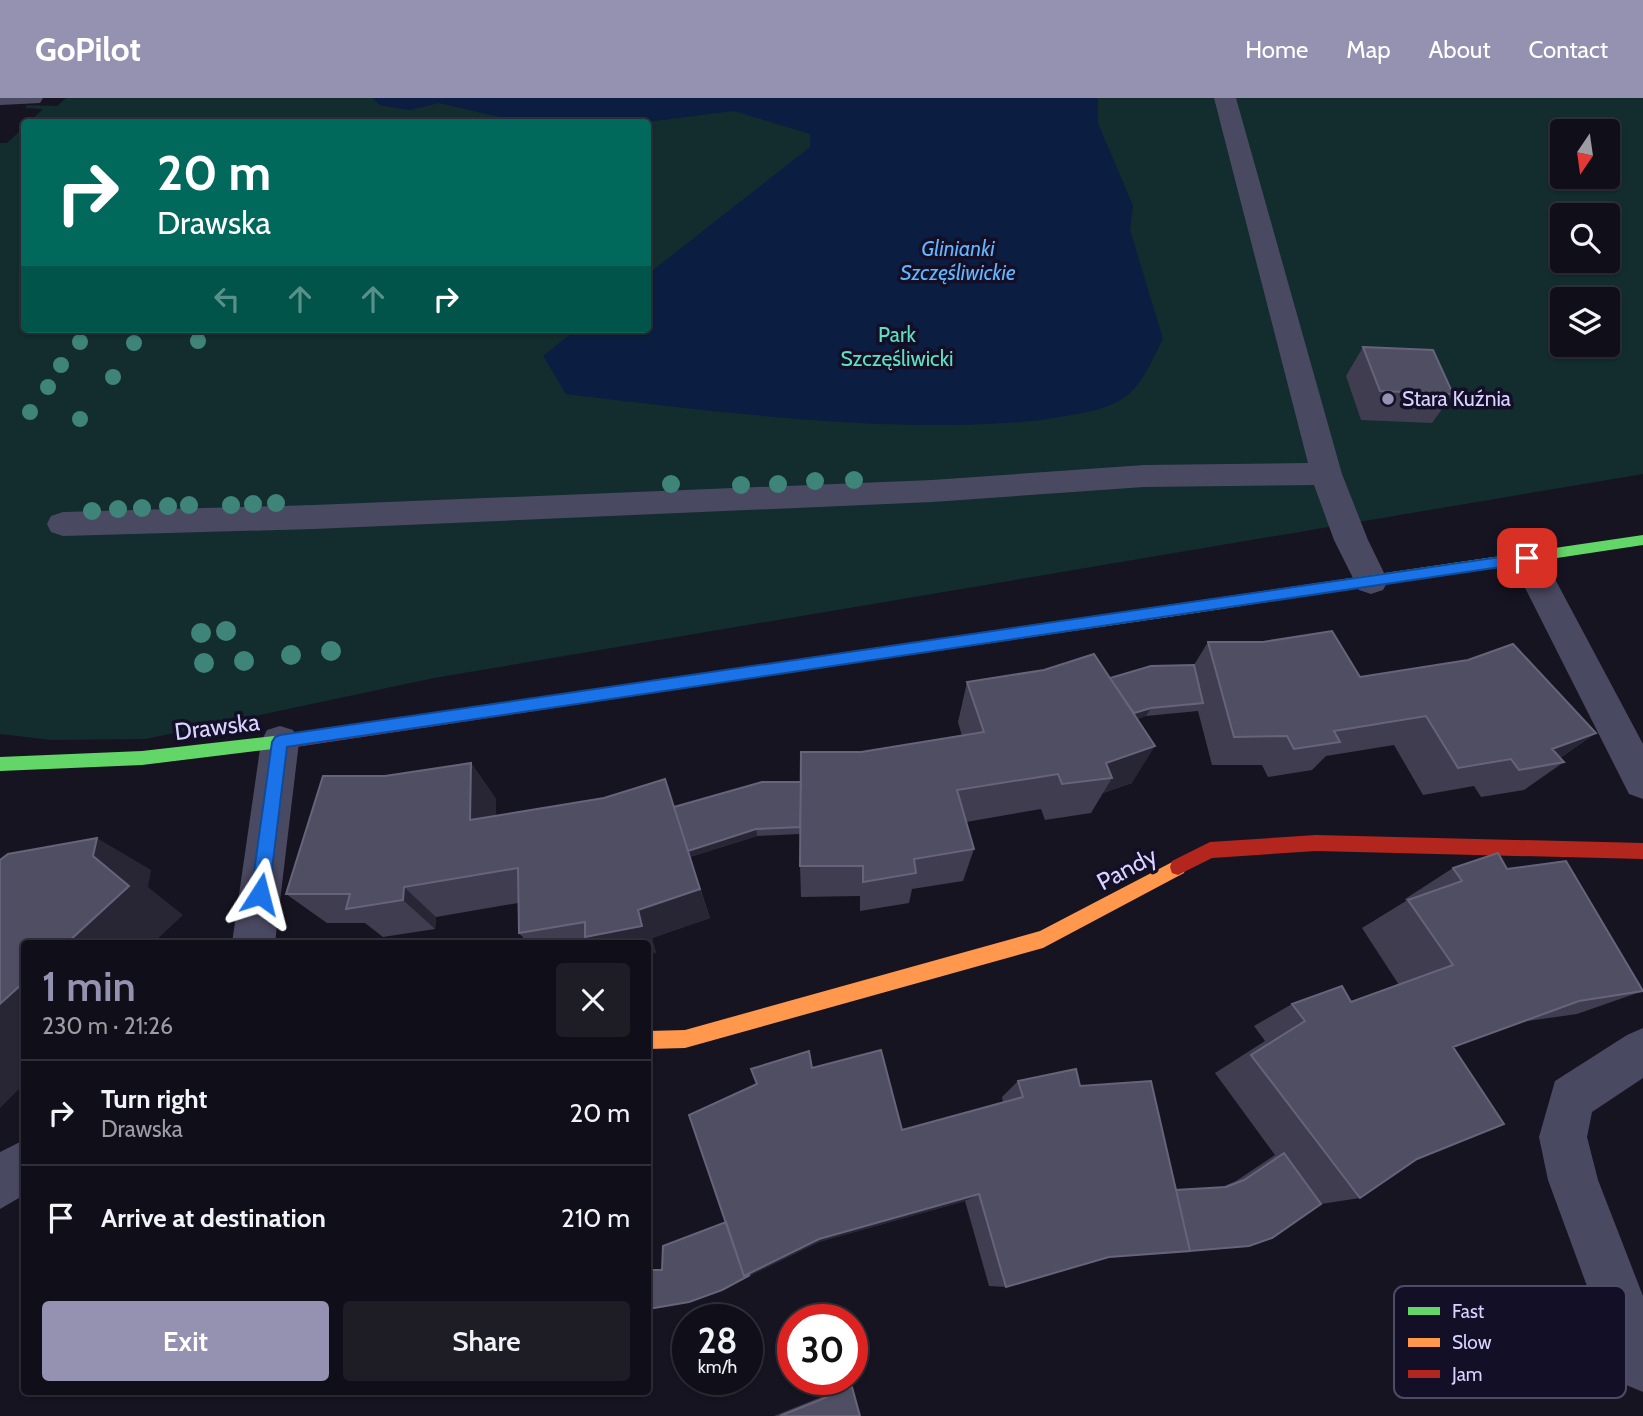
<!DOCTYPE html>
<meta charset="utf-8">
<style>
body{margin:0;font-family:Cabin,sans-serif;background:#1e1d26;color:#f1f3f6;height:100vh;display:flex;flex-direction:column;font-size:26px;white-space:nowrap}
*{box-sizing:border-box;margin:0}
p{font-size:23px;color:#9c9ca2}
.icon{flex:none;width:38px;height:38px;fill:none;stroke:currentColor;stroke-width:2;stroke-linecap:round;stroke-linejoin:round}
.map{position:relative;flex:1;overflow:hidden}
.details{position:absolute;left:21px;top:842px;width:630px;height:455px;display:flex;flex-direction:column;background:#100f19;border-radius:7px;box-shadow:0 2px 5px #0004,0 0 0 2px #302f38}
.details>*{flex:none}
.guide{position:absolute;left:21px;top:21px;width:630px;height:214px;border-radius:7px;box-shadow:0 2px 5px #0004,0 0 0 2px #302f38;background:#00695c;color:#fff;overflow:hidden}
.needle{width:46px;rotate:193deg}
.fabs{position:absolute;left:1550px;top:21px;display:grid;gap:14px}
.fabs a{display:grid;place-items:center;width:70px;height:70px;border-radius:7px;background:#100f19;box-shadow:0 2px 5px #0004,0 0 0 2px #302f38;font-size:35px}
.speed{position:absolute;left:672px;top:1206px;display:flex;gap:14px;font-size:35px;font-weight:700;text-align:center}
.speed>*{display:grid;place-content:center;width:91px;height:91px;border-radius:50%;background:#100f19;box-shadow:0 2px 5px #0004,0 0 0 2px #302f38;line-height:1}
.speed small{font-size:18px;font-weight:400}
.speed .limit{border:10px solid #d22;background:#fff;color:#111}
.pin{position:absolute;display:grid;place-items:center;width:60px;height:60px;color:#fff;margin:-30px;border-radius:14px;box-shadow:0 4px 10px #0006}
.me{position:absolute;width:77px;margin:-38px;rotate:9deg;stroke-linejoin:round;filter:drop-shadow(0 0 5px #0008)}
.turn{display:flex;align-items:center;gap:24px;height:147px;padding:0 21px;font-size:32px}
.turn .icon{width:91px;height:91px;stroke-width:2.5}
.turn b{display:block;font-size:49px;line-height:60px}
.lanes{display:flex;align-items:center;height:66px;padding:0 21px;background:#0003;justify-content:center;gap:35px;direction:ltr}
.lanes .off{opacity:.35}
.round{display:grid;place-items:center;flex:none;width:74px;height:74px;border-radius:7px;background:#1e1d26}
.headline{display:flex;align-items:center;justify-content:space-between;height:119px;padding:0 21px}
h1{font-size:42px;font-weight:600;line-height:52px;color:#9591b1}
.button{display:flex;gap:14px;margin-top:auto;padding:14px 21px}
.button a{flex:1;height:80px;border-radius:7px;background:#9591b1;color:#fff;font-size:28px;font-weight:600;line-height:80px;text-align:center}
.button a+a{background:#1e1d26;color:#f1f3f6}
ul{padding:0;list-style:none}
li{display:flex;align-items:center;gap:21px;height:105px;padding:0 21px;border-top:2px solid #302f38}
li div{flex:1}
li b{display:block;font-size:26px}
li em{font-style:normal}
header{display:flex;align-items:center;gap:42px;box-sizing:border-box;height:98px;padding:0 35px;background:#9591b1;color:#fff}
header strong{font-size:33px}
nav{display:flex;gap:38px;margin-inline-start:auto;font-size:24px}
.map>svg:first-child{display:block}
.green{fill:#132c2d;fill-rule:evenodd}
.water{fill:#0b1e41}
.lines{fill:none;stroke-linecap:round;stroke-linejoin:round}
.street{fill:#4a4962;fill-rule:evenodd}
.fast{fill:#63d668;fill-rule:evenodd}
.slow{fill:#ff974d;fill-rule:evenodd}
.jam{fill:#b3261e;fill-rule:evenodd}
.tree{fill:#3e8478}
.wall{fill:#403d50}
.shaded-wall{fill:#282635}
.building{fill:#504e63;stroke:#66637b;stroke-width:2}
.route{fill:#1a73e8;stroke:#114b97;stroke-width:2}
.poi-dot{fill:#9591b1;stroke:#130f26;stroke-width:2.5}
.labels{text-anchor:middle;stroke-width:7;stroke-linejoin:round;paint-order:stroke}
.far-water-label{font-size:21px;font-style:italic;fill:#62b6ff;stroke:#130f26}
.far-park-label{font-size:21px;fill:#5fe0c0;stroke:#130f26}
.far-poi-label{font-size:21px;fill:#d9d4ff;stroke:#130f26;text-anchor:start}
.street-label{font-size:24px;fill:#d9d4ff;stroke:#130f26}
.key{fill:#130f26;stroke:#4e4a67;stroke-width:2}
.key-label{font-size:19px;fill:#d9d4ff}
</style>
<header>
<strong>GoPilot</strong>
<nav><a>Home</a><a>Map</a><a>About</a><a>Contact</a></nav>
</header>
<div class="map">
<svg width="1643" height="1318" viewBox="0 0 1643 1318">
<rect width="100%" height="100%" fill="#161421"/>
<path class="green" d="M 66,0 L 1643,0 L 1643,376 L 434,580 L 146,641 L 51,642 L 0,636 L 0,45 L 7,45 L 24,29 L 24,231 L 648,231 L 648,24 L 29,24 L 43,11 L 25,10 L 27,7 L 57,8 ZM 1563,33 L 1608,33 L 1608,79 L 1563,79 ZM 1563,117 L 1608,117 L 1608,163 L 1563,163 ZM 1563,201 L 1608,201 L 1608,247 L 1563,247 Z"/>
<path class="water" d="M 373,0 L 1098,0 L 1098,25 L 1133,108 L 1130,132 L 1163,241 C 1153,259 1144,285 1126,298 C 1110,311 1086,314 1066,318 C 1018,327 968,327 919,327 C 800,325 683,310 566,296 L 543,258 L 577,231 L 648,231 L 648,176 L 810,49 L 810,36 L 734,13 L 647,24 L 521,24 L 439,5 L 410,12 L 379,7 Z"/>
<g class="lines">
<path class="street" d="M 0,0 L 43,0 L 40,5 L 0,7 Z
M 1214,0 L 1236,0 L 1342,376 L 1368,442 L 1388,483 L 1383,492 L 1371,496 L 1359,492 L 1334,442 L 1314,387 L 1144,389 L 932,404 L 314,431 L 63,438 L 51,434 L 47,426 L 51,418 L 63,414 L 314,407 L 932,382 L 1144,367 L 1308,365 Z
M 1527,447 L 1539,451 L 1643,646 L 1643,701 L 1629,696 L 1510,460 L 1515,451 Z
M 280,628 L 293,632 L 299,644 L 275,845 L 232,845 L 261,644 L 267,632 Z
M 1643,930 L 1643,980 L 1592,1014 L 1587,1039 L 1598,1082 L 1643,1198 L 1643,1294 L 1624,1286 L 1616,1267 L 1548,1082 L 1539,1039 L 1555,983 L 1627,937 Z
M 24,1042 L 24,1097 L 0,1111 L 0,1054 Z"/>
<path class="fast" d="M 1643,437 L 1643,447 L 1175,518 L 1168,512 L 1175,506 Z
M 283,637 L 289,639 L 291,644 L 289,649 L 142,667 L 0,673 L 0,659 L 142,653 Z"/>
<path class="slow" d="M 1175,506 L 1182,512 L 1175,518 L 799,573 L 792,567 L 799,561 Z
M 1178,761 L 1184,763 L 1186,769 L 1184,775 L 1043,850 L 685,950 L 648,951 L 648,933 L 685,932 L 1040,833 Z"/>
<path class="jam" d="M 799,561 L 806,567 L 799,573 L 283,651 L 277,649 L 275,644 L 277,639 L 283,637 Z
M 1316,737 L 1643,745 L 1643,761 L 1316,753 L 1212,760 L 1178,777 L 1172,775 L 1170,769 L 1172,763 L 1210,744 Z"/>
</g>
<g class="tree">
<circle cx="198" cy="243" r="8"/>
<circle cx="80" cy="244" r="8"/>
<circle cx="134" cy="245" r="8"/>
<circle cx="61" cy="267" r="8"/>
<circle cx="113" cy="279" r="8"/>
<circle cx="48" cy="289" r="8"/>
<circle cx="30" cy="314" r="8"/>
<circle cx="80" cy="321" r="8"/>
<circle cx="854" cy="382" r="9"/>
<circle cx="815" cy="383" r="9"/>
<circle cx="671" cy="386" r="9"/>
<circle cx="778" cy="386" r="9"/>
<circle cx="741" cy="387" r="9"/>
<circle cx="276" cy="405" r="9"/>
<circle cx="253" cy="406" r="9"/>
<circle cx="189" cy="407" r="9"/>
<circle cx="231" cy="407" r="9"/>
<circle cx="168" cy="408" r="9"/>
<circle cx="142" cy="410" r="9"/>
<circle cx="118" cy="411" r="9"/>
<circle cx="92" cy="413" r="9"/>
<circle cx="226" cy="533" r="10"/>
<circle cx="201" cy="535" r="10"/>
<circle cx="331" cy="553" r="10"/>
<circle cx="291" cy="557" r="10"/>
<circle cx="244" cy="563" r="10"/>
<circle cx="204" cy="565" r="10"/>
</g>
<path class="wall" d="M 1363,249 L 1453,296 L 1432,325 L 1361,322 L 1346,278 Z
M 1208,544 L 1596,635 L 1560,660 L 1564,664 L 1524,692 L 1481,699 L 1474,688 L 1423,697 L 1394,647 L 1326,658 L 1312,672 L 1268,679 L 1262,667 L 1212,667 L 1198,613 L 1146,618 L 1137,621 L 1132,685 L 1103,695 L 1091,715 L 1045,722 L 1041,711 L 966,724 L 974,751 L 963,783 L 912,791 L 909,805 L 860,813 L 860,798 L 801,799 L 800,768 L 800,736 L 757,738 L 690,759 L 710,820 L 652,840 L 656,855 L 648,845 L 528,845 L 519,835 L 518,805 L 436,819 L 435,831 L 383,839 L 365,825 L 327,825 L 286,796 L 385,678 L 471,665 L 496,701 L 496,718 L 674,709 L 801,684 L 861,654 L 962,638 L 958,624 L 967,584 L 1110,580 L 1194,567 Z
M 1453,770 L 1507,771 L 1643,893 L 1577,916 L 1521,924 L 1453,949 L 1417,1061 L 1360,1100 L 1321,1106 L 1109,1159 L 1006,1189 L 989,1188 L 965,1103 L 819,1144 L 751,1177 L 724,1192 L 662,1172 L 726,1124 L 756,986 L 751,971 L 812,970 L 902,1032 L 1003,1005 L 1002,999 L 1018,983 L 1080,988 L 1176,1092 L 1222,1089 L 1236,1083 L 1275,1057 L 1215,975 L 1265,943 L 1254,928 L 1292,906 L 1351,904 L 1399,887 L 1362,830 L 1406,803 L 1405,801 Z
M 851,1287 L 860,1318 L 774,1318 Z"/>
<path class="shaded-wall" d="M 1151,610 L 1146,618 L 1099,633 L 1103,625 Z
M 1596,635 L 1555,663 L 1552,651 Z
M 1155,648 L 1132,685 L 1103,695 L 1112,680 L 1106,665 Z
M 471,665 L 496,701 L 496,755 L 470,722 Z
M 756,731 L 757,738 L 690,759 L 688,753 Z
M 97,740 L 151,772 L 148,789 L 183,817 L 153,845 L 67,845 L 93,758 Z
M 404,789 L 436,819 L 435,831 L 403,802 Z
M 700,791 L 710,820 L 652,840 L 656,855 L 648,857 L 648,845 L 590,845 L 585,839 L 638,812 Z
M 24,884 L 24,986 L 0,1010 L 0,906 Z
M 979,1096 L 965,1103 L 819,1144 L 751,1177 L 724,1192 L 689,1204 L 819,1141 Z"/>
<path class="building" d="M 1363,249 L 1433,252 L 1453,296 L 1380,293 Z
M 1332,533 L 1360,579 L 1468,562 L 1513,546 L 1596,635 L 1552,651 L 1564,664 L 1519,672 L 1511,661 L 1458,670 L 1426,618 L 1334,633 L 1340,644 L 1294,651 L 1287,638 L 1234,639 L 1208,544 L 1263,544 Z
M 1094,556 L 1155,648 L 1106,665 L 1112,680 L 1062,686 L 1058,676 L 957,692 L 974,751 L 914,761 L 916,775 L 863,784 L 863,768 L 800,768 L 801,654 L 861,654 L 984,634 L 967,584 L 1044,572 Z
M 1194,567 L 1203,605 L 1151,610 L 1134,615 L 1110,580 L 1151,568 Z
M 471,665 L 470,722 L 604,700 L 665,681 L 700,791 L 638,812 L 642,828 L 585,839 L 585,824 L 519,835 L 518,770 L 404,789 L 403,802 L 346,811 L 350,796 L 286,796 L 323,678 L 385,678 Z
M 762,684 L 801,684 L 800,729 L 756,731 L 688,753 L 674,709 Z
M 97,740 L 93,758 L 129,788 L 67,845 L 24,845 L 24,884 L 0,906 L 0,762 L 8,756 Z
M 1498,755 L 1507,771 L 1566,763 L 1643,893 L 1579,903 L 1453,949 L 1504,1026 L 1417,1061 L 1360,1100 L 1251,957 L 1305,923 L 1292,906 L 1342,888 L 1351,904 L 1453,867 L 1408,802 L 1462,783 L 1453,770 Z
M 881,952 L 902,1032 L 1023,999 L 1018,983 L 1076,971 L 1080,988 L 1151,983 L 1190,1153 L 1109,1159 L 1006,1189 L 979,1096 L 819,1141 L 744,1178 L 689,1017 L 757,986 L 751,971 L 809,953 L 812,970 Z
M 1284,1055 L 1321,1106 L 1272,1140 L 1249,1148 L 1190,1153 L 1176,1092 L 1226,1089 L 1244,1082 Z
M 726,1124 L 744,1178 L 750,1177 L 722,1192 L 689,1204 L 648,1211 L 648,1172 L 662,1172 L 663,1148 Z
M 852,1289 L 860,1318 L 780,1318 Z"/>
<path class="route" d="M 1527,455 L 1534,460 L 1527,465 L 287,649 L 269,796 L 266,802 L 260,804 L 254,802 L 251,796 L 272,644 L 275,639 L 280,637 Z"/>
<circle class="poi-dot" cx="1388" cy="301" r="7"/>
<g class="labels">
<g class="far-water-label">
<text x="958" y="158">Glinianki<tspan x="958" dy="24">Szczęśliwickie</tspan></text>
</g>
<g class="far-park-label">
<text x="897" y="244">Park<tspan x="897" dy="24">Szczęśliwicki</tspan></text>
</g>
<g class="far-poi-label">
<text x="1402" y="308">Stara Kuźnia</text>
</g>
<g class="street-label">
<text transform="translate(217 629) rotate(-7)" y="8">Drawska</text>
<text transform="translate(1127 771) rotate(-28)" y="8">Pandy</text>
</g>
</g>
<rect x="1394" y="1188" width="232" height="112" rx="10" class="key"/>
<rect x="1408" y="1209" width="32" height="8" fill="#63d668"/>
<rect x="1408" y="1240" width="32" height="9" fill="#ff974d"/>
<rect x="1408" y="1272" width="32" height="8" fill="#b3261e"/>
<g class="key-label">
<text x="1452" y="1220">Fast</text>
<text x="1452" y="1251">Slow</text>
<text x="1452" y="1283">Jam</text>
</g>
</svg>
<div class="fabs">
<a><svg class="needle" viewBox="-14 -14 28 28"><path d="M0-13l5 13h-10z" fill="#e53935"/><path d="M0 13l5-13h-10z" fill="#9c9ca2"/></svg></a>
<a><svg class="icon" aria-label="search" viewBox="0 0 24 24"><circle cx="10" cy="10" r="6"/><path d="M15 15l6 6"/></svg></a>
<a><svg class="icon" aria-label="layers" viewBox="0 0 24 24"><path d="M12 4l9 5-9 5-9-5zM3 14l9 5 9-5"/></svg></a>
</div>
<div class="speed"><div>28<small>km/h</small></div><div class="limit">30</div></div>
<div class="pin" style="left:1527px;top:460px;background:#d93025"><svg class="icon" aria-label="arrive" viewBox="0 0 24 24"><path d="M6 21V4h12l-3 4 3 4H6"/></svg></div>
<svg class="me" style="left:260px;top:796px" viewBox="-20 -20 40 40"><path d="M0-17L14 15 0 8-14 15z" fill="#1a73e8" stroke="#fff" stroke-width="4"/></svg>
<div class="guide">
<div class="turn"><svg class="icon" aria-label="right" viewBox="0 0 24 24"><path d="M7 20v-9h11M14 6l5 5-5 5"/></svg><div><b>20 m</b>Drawska</div></div>
<div class="lanes"><svg class="icon off" aria-label="left" viewBox="0 0 24 24"><path d="M17 20v-9H6M10 6l-5 5 5 5"/></svg><svg class="icon off" aria-label="ahead" viewBox="0 0 24 24"><path d="M12 20V5M6 11l6-6 6 6"/></svg><svg class="icon off" aria-label="ahead" viewBox="0 0 24 24"><path d="M12 20V5M6 11l6-6 6 6"/></svg><svg class="icon" aria-label="right" viewBox="0 0 24 24"><path d="M7 20v-9h11M14 6l5 5-5 5"/></svg></div>
</div>
<section class="details">
<div class="headline"><div><h1>1 min</h1><p>230 m · 21:26</p></div><a class="round"><svg class="icon" aria-label="close" viewBox="0 0 24 24"><path d="M6 6l12 12M18 6L6 18"/></svg></a></div>
<ul>
<li><svg class="icon" aria-label="right" viewBox="0 0 24 24"><path d="M7 20v-9h11M14 6l5 5-5 5"/></svg><div><b>Turn right</b><p>Drawska</p></div><em>20 m</em></li>
<li><svg class="icon" aria-label="arrive" viewBox="0 0 24 24"><path d="M6 21V4h12l-3 4 3 4H6"/></svg><div><b>Arrive at destination</b></div><em>210 m</em></li>
</ul>
<div class="button"><a>Exit</a><a>Share</a></div>
</section>
</div>
